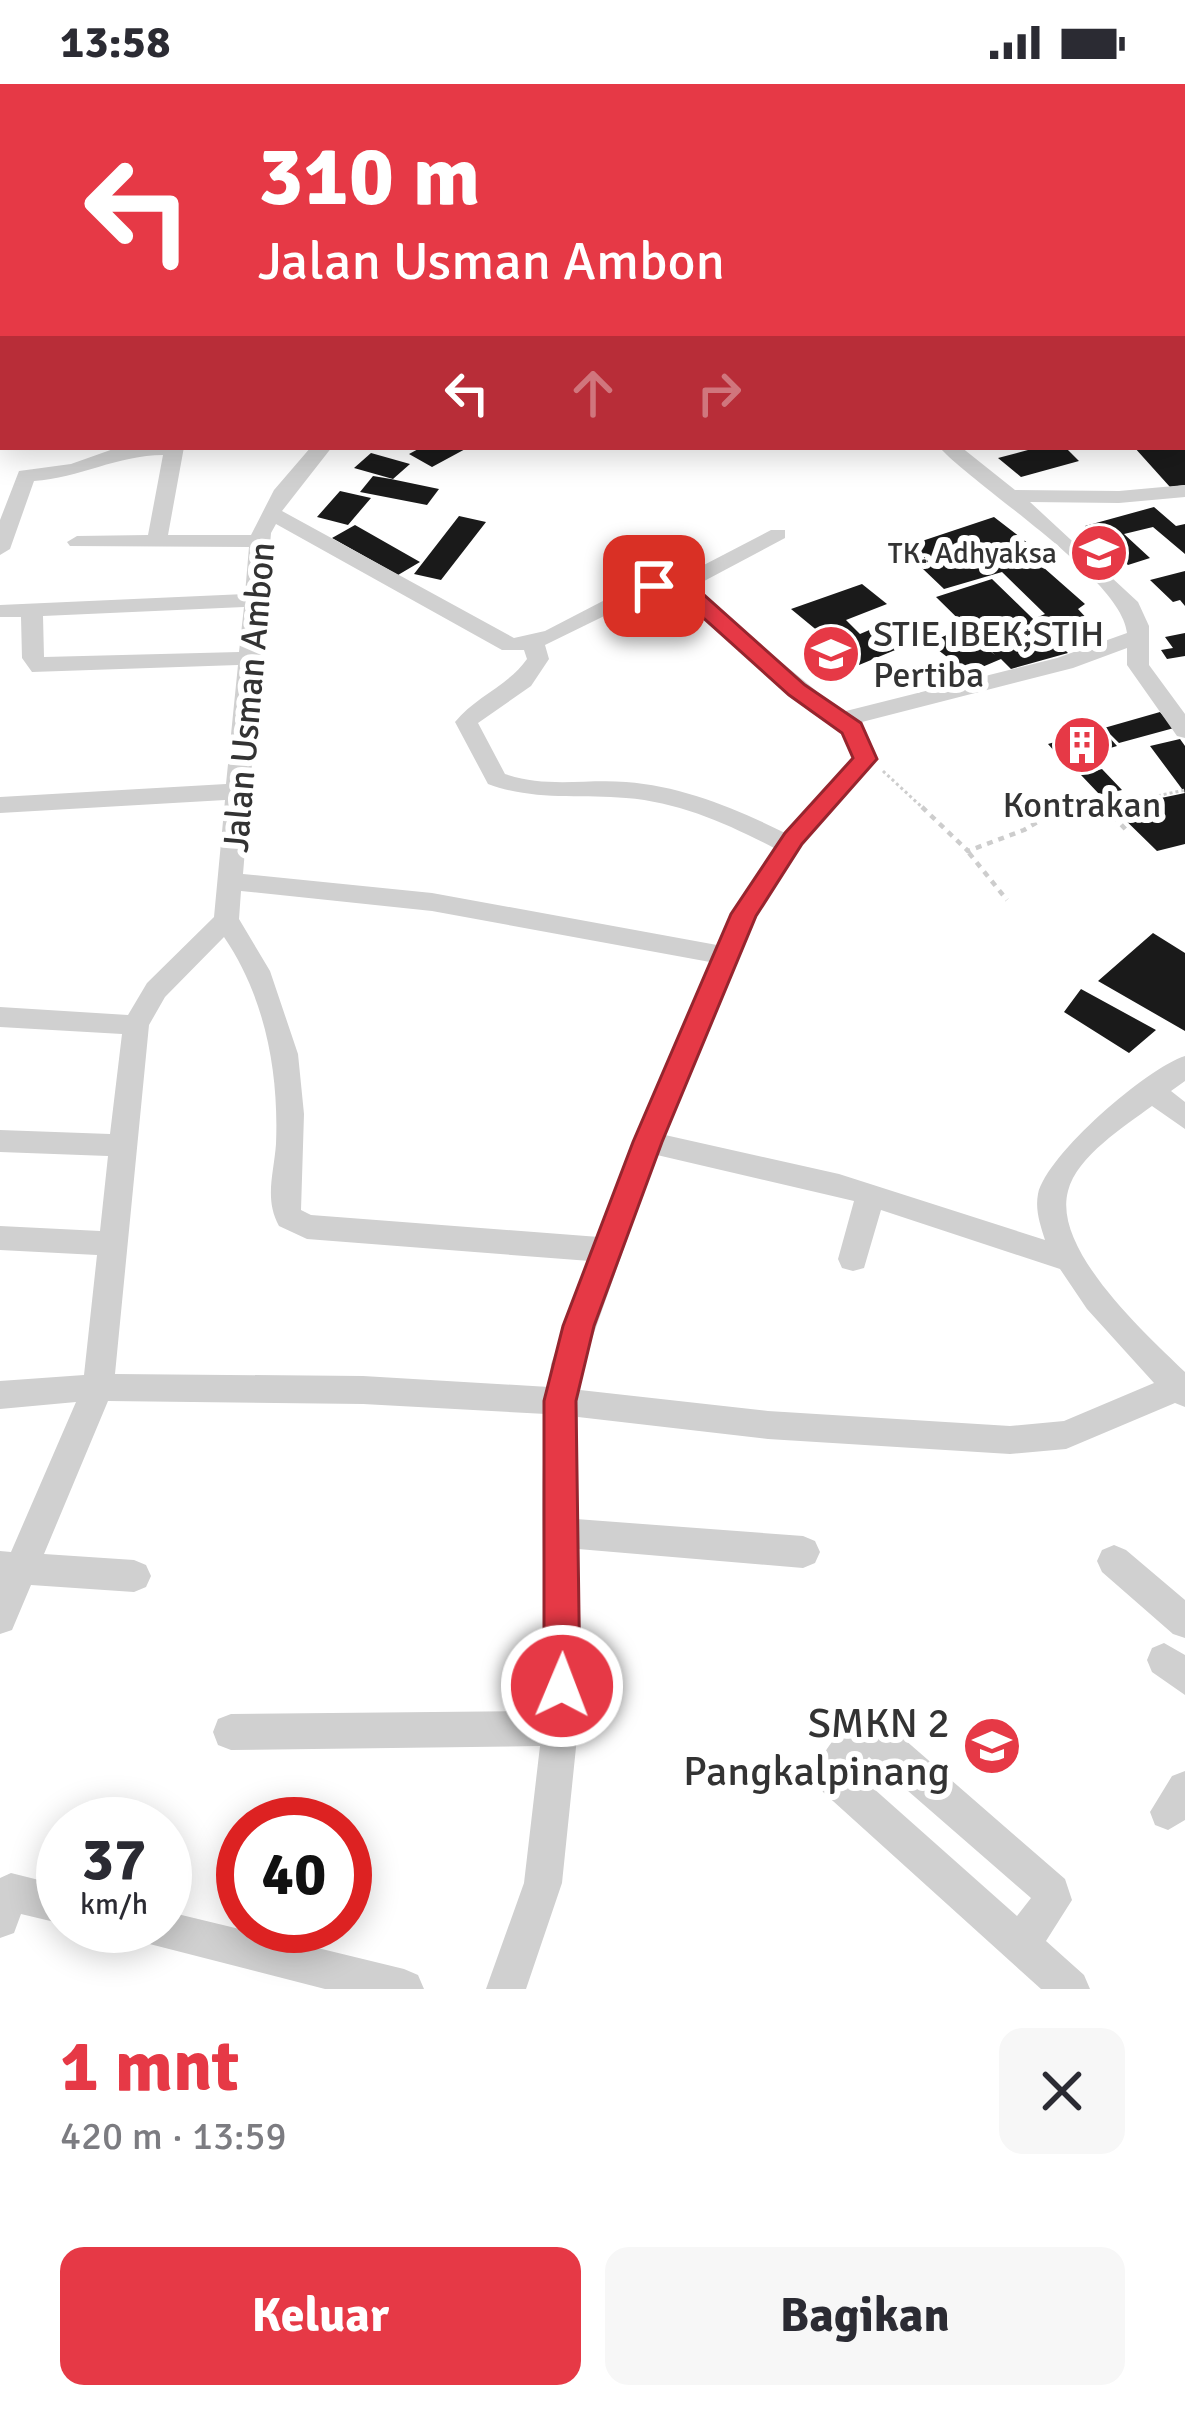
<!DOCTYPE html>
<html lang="id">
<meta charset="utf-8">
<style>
body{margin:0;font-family:Signika,sans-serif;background:#f7f7f7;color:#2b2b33;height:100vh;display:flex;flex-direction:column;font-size:45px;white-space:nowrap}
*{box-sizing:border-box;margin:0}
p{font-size:39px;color:#7c7c81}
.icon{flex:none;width:66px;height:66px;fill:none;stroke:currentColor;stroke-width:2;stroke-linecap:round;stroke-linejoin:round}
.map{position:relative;height:1905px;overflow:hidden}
.sheet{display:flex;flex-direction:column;background:#fff;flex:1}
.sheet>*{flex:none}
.banner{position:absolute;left:0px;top:0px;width:1185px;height:366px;box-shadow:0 6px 30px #0003;background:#e63946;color:#fff;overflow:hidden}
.speed{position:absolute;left:36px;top:1713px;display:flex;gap:24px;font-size:60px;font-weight:700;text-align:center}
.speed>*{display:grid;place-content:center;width:156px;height:156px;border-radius:50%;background:#fff;box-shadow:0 6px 30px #0003;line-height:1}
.speed small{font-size:30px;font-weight:400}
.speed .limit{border:18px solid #d22;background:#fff;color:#111}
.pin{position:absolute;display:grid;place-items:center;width:102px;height:102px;color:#fff;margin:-51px;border-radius:24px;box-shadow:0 6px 18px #0006}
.me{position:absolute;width:132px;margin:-66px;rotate:1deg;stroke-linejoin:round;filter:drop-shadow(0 0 9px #0008)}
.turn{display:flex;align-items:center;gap:42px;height:252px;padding:0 60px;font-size:54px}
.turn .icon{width:156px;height:156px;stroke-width:2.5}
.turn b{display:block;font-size:84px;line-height:102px}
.lanes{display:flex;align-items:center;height:114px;padding:0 60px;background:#0003;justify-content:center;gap:60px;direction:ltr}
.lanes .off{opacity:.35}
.round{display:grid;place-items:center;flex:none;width:126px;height:126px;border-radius:24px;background:#f7f7f7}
.overview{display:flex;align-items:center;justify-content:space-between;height:204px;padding:0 60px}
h1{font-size:72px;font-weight:700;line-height:90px;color:#e63946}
.primary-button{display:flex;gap:24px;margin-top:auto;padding:24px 60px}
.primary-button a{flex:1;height:138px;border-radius:24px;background:#e63946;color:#fff;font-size:48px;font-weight:700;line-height:138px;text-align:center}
.primary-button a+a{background:#f7f7f7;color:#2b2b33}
.status{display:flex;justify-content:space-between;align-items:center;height:84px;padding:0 60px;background:#fff;direction:ltr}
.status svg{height:33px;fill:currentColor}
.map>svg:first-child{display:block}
.building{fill:#1a1a1a}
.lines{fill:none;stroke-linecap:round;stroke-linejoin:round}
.path-far1{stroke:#cdcdcd;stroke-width:3;stroke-dasharray:3 3;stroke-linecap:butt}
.path{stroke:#cdcdcd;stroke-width:4.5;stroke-dasharray:6 6;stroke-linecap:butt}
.minor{fill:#d0d0d0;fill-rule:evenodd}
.major{fill:#ababab;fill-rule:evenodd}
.route{fill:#e63946;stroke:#96252e;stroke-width:3}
.labels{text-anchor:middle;stroke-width:12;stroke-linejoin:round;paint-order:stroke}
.far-poi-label{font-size:30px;fill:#333;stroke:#fff;text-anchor:end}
.poi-label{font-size:36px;fill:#333;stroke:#fff;text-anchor:start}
.street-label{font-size:36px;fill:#333;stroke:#fff}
.near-poi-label{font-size:42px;fill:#333;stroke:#fff;text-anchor:end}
</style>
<div class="status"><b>13:58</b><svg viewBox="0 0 49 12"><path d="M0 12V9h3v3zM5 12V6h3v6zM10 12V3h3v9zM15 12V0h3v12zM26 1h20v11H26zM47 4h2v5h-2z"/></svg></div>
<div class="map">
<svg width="1185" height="1905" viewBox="0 0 1185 1905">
<rect width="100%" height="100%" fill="#fff"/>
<path class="building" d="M 422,363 L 469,363 L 432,383 L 409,370 Z
M 1039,363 L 1065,363 L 1079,377 L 1021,393 L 998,374 Z
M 1134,363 L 1185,363 L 1185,401 L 1170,403 Z
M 371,369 L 410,380 L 393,395 L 354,384 Z
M 373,392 L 391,395 L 439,405 L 427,421 L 360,408 Z
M 340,407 L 371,414 L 348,441 L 317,433 Z
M 1154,423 L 1176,442 L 1185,440 L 1185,470 L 1153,443 L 1124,450 L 1150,474 L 1128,481 L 1085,442 Z
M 459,432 L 486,438 L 441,496 L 414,490 Z
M 994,433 L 1043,471 L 1035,476 L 1085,520 L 1078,525 L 1102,551 L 1068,560 L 1038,533 L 1045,530 L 1002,488 L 944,505 L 901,464 Z
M 355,441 L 420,478 L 398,491 L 332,454 Z
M 1185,487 L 1185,522 L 1180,516 L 1173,518 L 1150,496 Z
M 992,495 L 1068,569 L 1011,585 L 1001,575 L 968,589 L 929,559 L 962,544 L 995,571 L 936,513 Z
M 862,500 L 887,520 L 846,536 L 860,550 L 902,532 L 929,552 L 859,581 L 791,525 Z
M 1185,549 L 1185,572 L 1167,575 L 1161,566 L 1173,564 L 1165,553 Z
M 1160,628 L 1174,644 L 1119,659 L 1104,644 Z
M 1101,644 L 1117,662 L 1064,678 L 1048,660 Z
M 1180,655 L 1185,662 L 1185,709 L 1150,662 Z
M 1102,685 L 1122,706 L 1100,711 L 1081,691 Z
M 1185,709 L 1185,760 L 1157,767 L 1113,724 Z
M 1153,849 L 1185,869 L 1185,947 L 1098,897 Z
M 1081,905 L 1156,946 L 1129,969 L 1064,928 Z"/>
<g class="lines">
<path class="path-far1" d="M 883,687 L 925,726
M 1105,723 L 1185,706
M 1058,726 L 1076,716 L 1108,726"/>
<path class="path" d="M 922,723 L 968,767 L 1024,746 L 1063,723
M 1105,723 L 1128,748
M 969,769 L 1007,816"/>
<path class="minor" d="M 420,0 L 436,0 L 438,3 L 422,3 Z
M 644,0 L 658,0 L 660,3 L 646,3 Z
M 984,0 L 998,0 L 999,3 L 985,3 Z
M 1182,98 L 1185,99 L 1185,110 L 1182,109 Z
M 3,295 L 3,312 L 0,313 L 0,296 Z
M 1182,295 L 1185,295 L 1185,307 L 1182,307 Z
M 184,363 L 168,451 L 251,451 L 274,406 L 311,363 L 332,363 L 282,427 L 514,554 L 545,547 L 626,505 L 673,497 L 771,446 L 785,446 L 785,454 L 691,504 L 842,628 L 1057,574 L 1127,549 C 1122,495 979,406 939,363 L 961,363 L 1015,406 L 1119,407 L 1185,401 L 1185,413 L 1119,419 L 1030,418 L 1138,518 L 1149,542 L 1149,581 L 1185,630 L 1185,654 L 1177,652 L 1127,581 L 1127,564 L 1073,584 L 858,639 L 878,675 L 802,761 L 755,832 L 665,1051 L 839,1090 L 1045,1156 C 1040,1140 1035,1126 1038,1110 C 1047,1070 1147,984 1185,972 L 1185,997 L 1171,1007 L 1185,1018 L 1185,1045 L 1152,1022 C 1125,1042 1077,1072 1068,1107 C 1052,1166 1147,1251 1185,1288 L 1185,1323 L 1175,1319 L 1066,1365 L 1010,1370 L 768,1355 L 578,1333 L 576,1435 L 803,1452 L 815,1457 L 820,1468 L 815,1479 L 803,1484 L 578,1465 L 581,1561 L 578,1644 L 562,1799 L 526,1905 L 486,1905 L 524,1799 L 540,1662 L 231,1666 L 218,1661 L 213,1648 L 218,1635 L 231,1630 L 543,1627 C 548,1528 537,1428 546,1330 L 363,1320 L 108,1317 L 44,1470 L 134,1476 L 146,1481 L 151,1492 L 146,1503 L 134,1508 L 31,1501 L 12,1546 L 0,1550 L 0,1467 L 11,1468 L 76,1318 L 0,1325 L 0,1297 L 84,1291 L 97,1171 L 0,1166 L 0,1142 L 100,1147 L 108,1072 L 0,1068 L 0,1046 L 110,1050 L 122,950 L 0,943 L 0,923 L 128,931 L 147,899 L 214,833 L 225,716 L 0,729 L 0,713 L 226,700 L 238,581 L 32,588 L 22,574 L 21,533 L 0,533 L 0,521 L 245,510 L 249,463 L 70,462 L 67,458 L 77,452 L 148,451 L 163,371 C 118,371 79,394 34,397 L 10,465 L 0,471 L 0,436 L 19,387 L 71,380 L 119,363 ZM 276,440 L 502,566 L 524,566 L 527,575 C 508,602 476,612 455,638 L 488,700 C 534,717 578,710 626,714 C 679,718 728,740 774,764 L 730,830 L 717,861 L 432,809 L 243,790 L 271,449 ZM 672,509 L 810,628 L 842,649 L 854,674 L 785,749 C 735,724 681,702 626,698 C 585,695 544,704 505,690 L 478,639 L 531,602 L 549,575 L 545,561 L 641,514 ZM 244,523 L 239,568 L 44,573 L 43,532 ZM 241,807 L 432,827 L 710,878 L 599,1153 L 311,1131 L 301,1126 L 304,1030 L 298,970 L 270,887 L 239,835 ZM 224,853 C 265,913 279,988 276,1060 C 274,1089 264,1115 279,1142 L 307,1155 L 590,1177 L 551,1280 L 549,1303 L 363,1292 L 115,1290 L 149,941 L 165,913 ZM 657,1071 L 854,1117 L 838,1175 L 842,1184 L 853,1187 L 864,1184 L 881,1126 L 1060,1185 L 1087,1225 L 1154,1299 L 1064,1337 L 1010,1342 L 768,1327 L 580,1306 L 583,1280 Z
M 1114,1461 L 1126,1466 L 1185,1516 L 1185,1554 L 1173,1550 L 1102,1488 L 1097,1477 L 1102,1466 Z
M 1164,1559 L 1185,1571 L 1185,1611 L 1152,1588 L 1147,1576 L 1152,1564 Z
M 863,1636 L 889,1642 L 1065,1795 L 1072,1816 L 1046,1857 L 1084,1891 L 1090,1905 L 1041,1905 L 823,1708 C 810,1676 834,1648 863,1636 ZM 869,1673 L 1031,1814 L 1017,1832 L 855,1688 Z
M 1185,1687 L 1185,1736 L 1168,1746 L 1155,1741 L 1150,1728 L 1172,1692 Z
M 11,1789 L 63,1802 L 63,1840 L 21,1830 L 14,1849 L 0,1854 L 0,1794 Z
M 165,1827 L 404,1885 L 418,1891 L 424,1905 L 325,1905 L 134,1856 L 129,1842 L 165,1842 Z"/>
<path class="major" d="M 882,0 L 913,0 L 880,3 Z
M 0,44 L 3,44 L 3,56 L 0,56 Z
M 0,147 L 3,147 L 3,161 L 0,161 Z"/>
</g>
<path class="route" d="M 654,496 L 695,503 L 805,601 L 861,639 L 877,675 L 802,760 L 756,832 L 662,1058 L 594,1242 L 576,1317 L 580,1602 L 575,1615 L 562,1620 L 550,1615 L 544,1602 L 544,1317 L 563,1242 L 633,1058 L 731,830 L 785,749 L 853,674 L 842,649 L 789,611 L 680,513 L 646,507 L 643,502 Z"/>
<defs>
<symbol id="school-disc" viewBox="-11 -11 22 22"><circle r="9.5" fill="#e63946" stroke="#fff"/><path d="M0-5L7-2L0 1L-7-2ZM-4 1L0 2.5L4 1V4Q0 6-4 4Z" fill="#fff"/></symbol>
<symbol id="university-disc" viewBox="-11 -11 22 22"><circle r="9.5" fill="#e63946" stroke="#fff"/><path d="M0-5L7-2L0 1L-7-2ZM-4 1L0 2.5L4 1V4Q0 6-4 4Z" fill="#fff"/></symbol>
<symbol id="building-disc" viewBox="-11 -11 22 22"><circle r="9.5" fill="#e63946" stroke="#fff"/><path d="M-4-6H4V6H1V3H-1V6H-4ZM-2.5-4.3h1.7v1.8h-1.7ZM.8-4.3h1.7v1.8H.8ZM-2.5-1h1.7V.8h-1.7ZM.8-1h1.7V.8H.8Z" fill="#fff"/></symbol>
</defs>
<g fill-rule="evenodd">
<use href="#school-disc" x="1066" y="436" width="66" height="66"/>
<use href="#university-disc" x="798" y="537" width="66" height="66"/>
<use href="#building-disc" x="1049" y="628" width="66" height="66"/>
<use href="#school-disc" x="959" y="1629" width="66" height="66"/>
</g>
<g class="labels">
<g class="far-poi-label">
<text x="1057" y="479">TK. Adhyaksa</text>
</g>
<g class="poi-label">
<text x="873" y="562">STIE IBEK;STIH<tspan x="873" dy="41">Pertiba</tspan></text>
<text x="1082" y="733" text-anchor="middle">Kontrakan</text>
</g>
<g class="street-label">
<text transform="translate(248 613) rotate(-85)" y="13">Jalan Usman Ambon</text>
</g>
<g class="near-poi-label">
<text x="950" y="1653">SMKN 2<tspan x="950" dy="48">Pangkalpinang</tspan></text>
</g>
</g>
</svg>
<div class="speed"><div>37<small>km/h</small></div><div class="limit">40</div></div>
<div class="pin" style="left:654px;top:502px;background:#d93025"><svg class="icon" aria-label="arrive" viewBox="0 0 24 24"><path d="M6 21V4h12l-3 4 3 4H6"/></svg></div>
<svg class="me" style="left:562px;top:1602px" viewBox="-20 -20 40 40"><circle r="17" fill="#e63946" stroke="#fff" stroke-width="3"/><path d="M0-11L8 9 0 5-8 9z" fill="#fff"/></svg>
<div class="banner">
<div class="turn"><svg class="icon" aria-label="left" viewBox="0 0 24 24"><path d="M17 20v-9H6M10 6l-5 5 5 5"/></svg><div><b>310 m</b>Jalan Usman Ambon</div></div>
<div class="lanes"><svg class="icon" aria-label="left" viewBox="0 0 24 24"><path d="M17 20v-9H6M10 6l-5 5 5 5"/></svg><svg class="icon off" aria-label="ahead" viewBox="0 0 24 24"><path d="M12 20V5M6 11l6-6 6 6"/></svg><svg class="icon off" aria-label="right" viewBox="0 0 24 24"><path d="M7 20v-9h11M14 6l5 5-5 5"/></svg></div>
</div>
</div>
<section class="sheet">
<div class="overview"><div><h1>1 mnt</h1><p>420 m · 13:59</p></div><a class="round"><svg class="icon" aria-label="close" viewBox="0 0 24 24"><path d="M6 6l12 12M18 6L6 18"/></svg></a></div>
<div class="primary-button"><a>Keluar</a><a>Bagikan</a></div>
</section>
